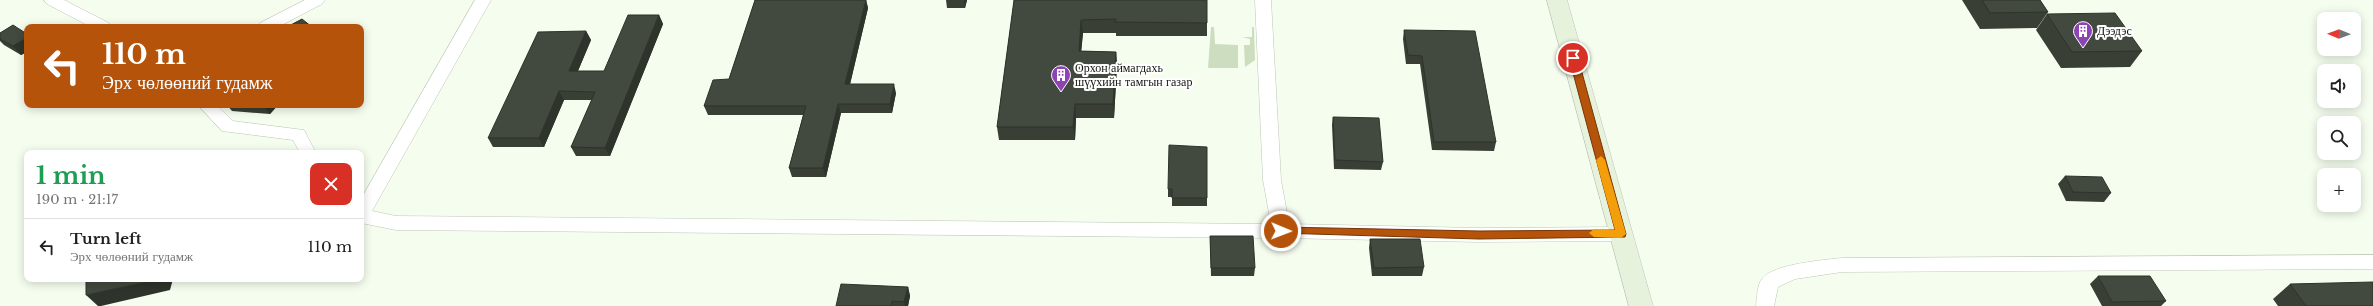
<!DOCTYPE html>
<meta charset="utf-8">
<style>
body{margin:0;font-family:"Libre Baskerville",serif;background:#f2f2f2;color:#202124;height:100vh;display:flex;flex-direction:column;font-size:15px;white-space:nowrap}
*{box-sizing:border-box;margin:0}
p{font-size:13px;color:#757577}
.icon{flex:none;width:22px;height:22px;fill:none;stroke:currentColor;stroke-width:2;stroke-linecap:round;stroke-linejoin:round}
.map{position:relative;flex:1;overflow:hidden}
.sheet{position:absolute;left:24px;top:150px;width:340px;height:132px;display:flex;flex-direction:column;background:#fff;border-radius:8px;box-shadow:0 2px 10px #0003}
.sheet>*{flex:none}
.banner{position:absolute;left:24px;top:24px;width:340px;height:84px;border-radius:8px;box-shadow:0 2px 10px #0003;background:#b45309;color:#fff;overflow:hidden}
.needle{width:26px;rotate:271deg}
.fabs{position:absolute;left:2317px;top:12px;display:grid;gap:8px}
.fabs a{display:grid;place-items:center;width:44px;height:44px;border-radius:8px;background:#fff;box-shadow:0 2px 10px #0003;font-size:20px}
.pin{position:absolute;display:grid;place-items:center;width:34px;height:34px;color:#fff;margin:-17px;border:2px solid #fff;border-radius:50%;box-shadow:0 1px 4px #0007}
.me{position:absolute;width:44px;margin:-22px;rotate:91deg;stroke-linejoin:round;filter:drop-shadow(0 0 3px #0008)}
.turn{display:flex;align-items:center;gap:14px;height:84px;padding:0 12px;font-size:18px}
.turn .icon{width:52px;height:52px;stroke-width:2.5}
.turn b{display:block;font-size:28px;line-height:34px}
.round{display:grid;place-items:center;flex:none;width:42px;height:42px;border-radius:8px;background:#f2f2f2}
.head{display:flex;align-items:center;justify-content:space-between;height:68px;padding:0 12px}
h1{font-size:24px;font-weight:700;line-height:30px;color:#1e9e55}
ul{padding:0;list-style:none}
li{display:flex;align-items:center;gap:12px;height:56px;padding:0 12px;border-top:1px solid #e0e0e0}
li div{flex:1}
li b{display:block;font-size:15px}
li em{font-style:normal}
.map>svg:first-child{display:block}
.green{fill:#ccdebf}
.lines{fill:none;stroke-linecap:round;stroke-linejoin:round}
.minor-casing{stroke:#bec6b8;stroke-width:1}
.secondary-casing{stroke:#bec6b8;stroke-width:1}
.minor{fill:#fff;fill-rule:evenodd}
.secondary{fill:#e6f2db;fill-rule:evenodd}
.wall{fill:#393f35}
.shaded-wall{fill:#2e332b}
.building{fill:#42493e;stroke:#2e332b}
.route{fill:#b45309;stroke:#753606}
.slow{fill:#f59e0b}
.labels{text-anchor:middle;stroke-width:4;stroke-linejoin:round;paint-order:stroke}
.poi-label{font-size:12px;fill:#11140f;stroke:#fff;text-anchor:start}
</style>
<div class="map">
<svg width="2373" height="306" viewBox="0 0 2373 306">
<rect width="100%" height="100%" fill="#f5fdef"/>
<path class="green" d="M 1211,27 L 1214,27 L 1215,44 L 1238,45 L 1238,68 L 1208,68 Z
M 1252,27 L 1254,27 L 1255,60 L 1245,67 L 1244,45 L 1250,45 L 1250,39 L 1242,37 L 1252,37 Z"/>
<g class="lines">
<defs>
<path id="minor" d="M 44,0 L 64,0 L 109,23 L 112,27 L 91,27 L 47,4 Z
M 305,0 L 325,0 L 322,4 L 278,27 L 257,27 L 260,23 Z
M 475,0 L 491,0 L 372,211 L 396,216 L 1271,224 L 1263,180 L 1255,0 L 1271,0 L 1281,180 L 1289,224 L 1479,228 L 1621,227 L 1627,229 L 1630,234 L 1627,239 L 1621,241 L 1479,242 L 1281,238 L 396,230 L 361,223 L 361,199 Z
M 198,105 L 216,105 L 233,121 L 304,130 L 316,153 L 300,153 L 293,140 L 222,131 Z
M 2373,255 L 2373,269 L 1842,272 L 1795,279 L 1778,287 L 1774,306 L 1756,306 C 1757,298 1757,285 1762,279 C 1772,264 1824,260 1842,258 Z"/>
<path id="secondary" d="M 1547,0 L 1567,0 L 1653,306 L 1629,306 Z"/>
</defs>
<use href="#minor" class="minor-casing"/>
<use href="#secondary" class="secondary-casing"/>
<use href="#minor" class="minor"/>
<use href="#secondary" class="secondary"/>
</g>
<path class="wall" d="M 755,0 L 866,0 L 868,8 L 850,84 L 896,93 L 892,113 L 841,113 L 826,177 L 792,177 L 789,168 L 803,115 L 708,115 L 704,106 L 729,79 Z
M 946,0 L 967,0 L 965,8 L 947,8 Z
M 1014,0 L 1207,23 L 1207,36 L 1116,36 L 1116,33 L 1083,33 L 1081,51 L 1116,52 L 1117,65 L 1114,118 L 1076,118 L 1075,140 L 999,140 L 997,127 Z
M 1962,0 L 2040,0 L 2048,12 L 2037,28 L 1980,29 Z
M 2047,14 L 2142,51 L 2130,67 L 2061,68 L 2036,30 Z
M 659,15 L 663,24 L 610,156 L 576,156 L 571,147 L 592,100 L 564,100 L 544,147 L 493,147 L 488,138 L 586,31 L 591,40 L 578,71 L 604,71 Z
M 1404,30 L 1496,142 L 1494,151 L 1432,150 L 1420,64 L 1406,64 L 1403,39 Z
M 0,33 L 27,34 L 27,52 L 21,55 L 4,45 L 0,41 Z
M 227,105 L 278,105 L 270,114 L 232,111 Z
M 1333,117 L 1383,162 L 1381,170 L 1334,169 L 1332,125 Z
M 1207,147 L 1207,206 L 1172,206 L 1172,197 L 1168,197 L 1168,189 Z
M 2065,176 L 2111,193 L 2104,202 L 2066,201 L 2058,184 Z
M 1210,236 L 1255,268 L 1254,276 L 1211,276 Z
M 1370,239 L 1424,267 L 1422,276 L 1372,276 L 1369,248 Z
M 2098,276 L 2166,301 L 2161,306 L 2102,306 L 2090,284 Z
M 2290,284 L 2373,306 L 2278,306 L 2273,299 Z
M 908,287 L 910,296 L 908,306 L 836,306 Z"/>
<path class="shaded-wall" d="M 866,0 L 868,8 L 848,93 L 845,84 Z
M 964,0 L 967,0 L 965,8 Z
M 659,15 L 663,24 L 610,156 L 605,148 Z
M 1081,20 L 1083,33 L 1080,65 L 1079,51 Z
M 586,31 L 591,40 L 574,80 L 569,71 Z
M 27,38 L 27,52 L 21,55 L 13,46 Z
M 1116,52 L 1117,65 L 1114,118 L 1113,104 Z
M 894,84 L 896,93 L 892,113 L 890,104 Z
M 559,91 L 564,100 L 544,147 L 539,138 Z
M 838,104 L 841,113 L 826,177 L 823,168 Z
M 1075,104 L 1076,118 L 1075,140 L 1073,127 Z
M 263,105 L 278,105 L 270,114 Z
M 159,279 L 173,279 L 170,290 L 101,306 L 98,306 L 86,295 Z
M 908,287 L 910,296 L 908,306 L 905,306 L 904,302 Z"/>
<path class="building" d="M 755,0 L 866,0 L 845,84 L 894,84 L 890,104 L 838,104 L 823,168 L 789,168 L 806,106 L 704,106 L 713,80 L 729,79 Z
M 1014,0 L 1207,0 L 1207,23 L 1115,22 L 1116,19 L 1081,20 L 1079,51 L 1116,52 L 1113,104 L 1075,104 L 1073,127 L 997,127 Z
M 1982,0 L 2040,0 L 2048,12 L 1990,13 Z
M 2115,13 L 2142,51 L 2072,52 L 2047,14 Z
M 628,15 L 659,15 L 605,148 L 571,147 L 595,92 L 559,91 L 539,138 L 488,138 L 538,32 L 586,31 L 569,71 L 604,71 Z
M 302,19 L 312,27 L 287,27 Z
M 13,25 L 27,34 L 27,38 L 13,46 L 0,39 L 0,33 Z
M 1404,30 L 1475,31 L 1496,142 L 1434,142 L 1422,56 L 1408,55 Z
M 1333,117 L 1379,118 L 1383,162 L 1335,160 Z
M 1169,145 L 1207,147 L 1207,198 L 1172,198 L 1172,189 L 1168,189 Z
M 2065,176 L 2102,177 L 2111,193 L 2073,192 Z
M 1210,236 L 1253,236 L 1255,268 L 1211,268 Z
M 1370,239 L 1420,239 L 1424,267 L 1374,268 Z
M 2098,276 L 2150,276 L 2166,301 L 2112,302 Z
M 86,279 L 159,279 L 86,295 Z
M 2373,282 L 2373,306 L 2306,306 L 2290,284 Z
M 841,284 L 908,287 L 904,302 L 892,301 L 891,306 L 836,306 Z"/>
<path class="route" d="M 1573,55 L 1578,58 L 1626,234 L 1625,237 L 1479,239 L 1278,233 L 1277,231 L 1281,227 L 1479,231 L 1615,230 L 1569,58 Z"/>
<path class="slow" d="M 1601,156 L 1605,160 L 1626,234 L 1621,238 L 1594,237 L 1589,233 L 1594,229 L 1615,230 L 1596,160 Z"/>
<defs>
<symbol id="building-pin" viewBox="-11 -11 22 30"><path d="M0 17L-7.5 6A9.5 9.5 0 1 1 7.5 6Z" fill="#8e43b5" stroke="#fff"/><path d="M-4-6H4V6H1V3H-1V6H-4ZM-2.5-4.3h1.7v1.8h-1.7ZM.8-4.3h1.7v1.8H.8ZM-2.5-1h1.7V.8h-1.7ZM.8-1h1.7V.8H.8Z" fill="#fff"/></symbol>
</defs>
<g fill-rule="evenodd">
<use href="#building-pin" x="2072" y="20" width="22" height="30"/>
<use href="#building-pin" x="1050" y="64" width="22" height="30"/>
</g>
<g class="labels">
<g class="poi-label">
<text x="2097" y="35">Дээдэс</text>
<text x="1075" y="72">Орхон аймагдахь<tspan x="1075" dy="14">шүүхийн тамгын газар</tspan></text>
</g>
</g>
</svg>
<div class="fabs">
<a><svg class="needle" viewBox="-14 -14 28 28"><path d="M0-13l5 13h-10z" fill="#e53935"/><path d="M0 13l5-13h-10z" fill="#757577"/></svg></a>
<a><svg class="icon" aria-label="sound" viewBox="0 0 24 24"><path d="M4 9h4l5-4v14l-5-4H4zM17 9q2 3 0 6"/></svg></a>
<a><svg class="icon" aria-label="search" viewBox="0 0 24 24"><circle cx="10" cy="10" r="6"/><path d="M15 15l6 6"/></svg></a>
<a>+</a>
</div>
<div class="pin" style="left:1573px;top:58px;background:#d93025"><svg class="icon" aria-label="arrive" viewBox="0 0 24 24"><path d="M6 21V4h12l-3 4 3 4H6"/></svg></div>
<svg class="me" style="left:1281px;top:231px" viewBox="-20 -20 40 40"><circle r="17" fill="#b45309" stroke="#fff" stroke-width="3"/><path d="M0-11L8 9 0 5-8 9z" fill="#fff"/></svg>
<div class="banner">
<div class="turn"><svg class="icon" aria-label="left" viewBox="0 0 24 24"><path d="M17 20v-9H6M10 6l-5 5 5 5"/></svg><div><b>110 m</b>Эрх чөлөөний гудамж</div></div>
</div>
<section class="sheet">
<div class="head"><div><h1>1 min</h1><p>190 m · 21:17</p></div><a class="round" style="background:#d93025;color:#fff"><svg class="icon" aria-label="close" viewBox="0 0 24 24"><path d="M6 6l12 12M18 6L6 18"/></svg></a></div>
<ul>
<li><svg class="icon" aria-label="left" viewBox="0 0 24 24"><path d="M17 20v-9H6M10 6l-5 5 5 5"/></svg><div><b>Turn left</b><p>Эрх чөлөөний гудамж</p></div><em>110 m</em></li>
</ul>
</section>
</div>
